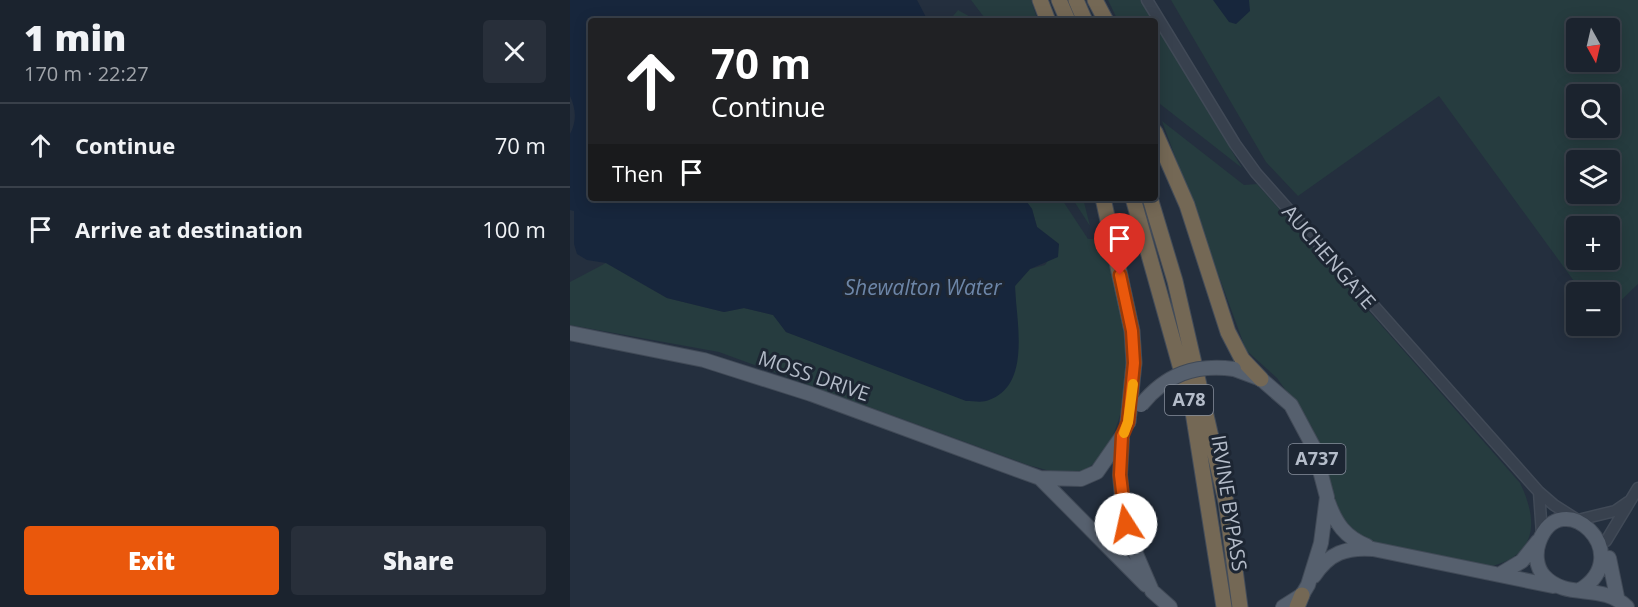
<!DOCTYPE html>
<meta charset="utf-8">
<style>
body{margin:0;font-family:"Open Sans",sans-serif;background:#282f3a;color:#f1f3f6;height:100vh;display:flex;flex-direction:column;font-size:22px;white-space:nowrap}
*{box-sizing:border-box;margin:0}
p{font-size:20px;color:#a0a4aa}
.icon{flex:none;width:33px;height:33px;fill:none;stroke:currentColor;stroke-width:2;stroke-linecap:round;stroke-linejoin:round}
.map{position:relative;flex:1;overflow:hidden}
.panel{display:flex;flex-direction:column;background:#1b232e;width:570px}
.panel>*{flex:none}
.banner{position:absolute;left:18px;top:18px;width:570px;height:183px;border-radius:6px;box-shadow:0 3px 15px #0003,0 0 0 2px #39404a;background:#202124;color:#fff;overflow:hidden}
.needle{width:39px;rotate:172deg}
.buttons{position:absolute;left:996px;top:18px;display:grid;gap:12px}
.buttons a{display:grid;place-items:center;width:54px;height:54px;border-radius:6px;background:#1b232e;box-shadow:0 3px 15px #0003,0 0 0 2px #39404a;font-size:30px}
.pin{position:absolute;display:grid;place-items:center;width:51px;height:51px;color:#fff;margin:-62px -26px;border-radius:50% 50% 50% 0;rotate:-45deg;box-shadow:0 0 6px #0007}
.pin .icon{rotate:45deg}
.me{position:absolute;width:66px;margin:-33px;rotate:350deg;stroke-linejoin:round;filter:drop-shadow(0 0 4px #0008)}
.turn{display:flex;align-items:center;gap:21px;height:126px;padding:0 24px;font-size:27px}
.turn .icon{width:78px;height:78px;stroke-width:2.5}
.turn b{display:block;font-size:42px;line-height:51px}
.then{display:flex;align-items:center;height:57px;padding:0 24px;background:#0003;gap:12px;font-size:22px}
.round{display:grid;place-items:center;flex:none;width:63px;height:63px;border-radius:6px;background:#282f3a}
.headline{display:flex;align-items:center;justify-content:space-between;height:102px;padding:0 24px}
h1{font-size:36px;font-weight:800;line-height:45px}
.action{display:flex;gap:12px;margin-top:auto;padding:12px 24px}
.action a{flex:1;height:69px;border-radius:6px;background:#ea580c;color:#fff;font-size:24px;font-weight:800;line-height:69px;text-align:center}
.action a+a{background:#282f3a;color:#f1f3f6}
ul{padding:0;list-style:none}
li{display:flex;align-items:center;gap:18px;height:84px;padding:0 24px;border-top:2px solid #39404a}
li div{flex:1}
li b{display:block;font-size:22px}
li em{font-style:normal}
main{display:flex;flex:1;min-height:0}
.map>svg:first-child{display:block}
.green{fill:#263c3f;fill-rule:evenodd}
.water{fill:#17263c}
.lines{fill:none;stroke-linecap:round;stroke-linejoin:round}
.minor-casing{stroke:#414a57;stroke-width:13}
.major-casing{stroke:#414a57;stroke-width:16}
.highway-casing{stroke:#434c59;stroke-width:17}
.minor{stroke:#38414e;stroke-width:10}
.major{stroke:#56606e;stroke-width:14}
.highway{stroke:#746855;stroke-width:15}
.major-bridge-casing{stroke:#414a57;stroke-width:16;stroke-linecap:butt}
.major-bridge{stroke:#56606e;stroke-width:14}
.route-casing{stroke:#983908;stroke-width:15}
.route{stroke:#ea580c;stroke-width:10}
.slow{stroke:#f59e0b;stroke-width:10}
.labels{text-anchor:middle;stroke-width:6;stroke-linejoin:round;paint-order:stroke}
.shield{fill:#1d2633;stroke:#878f9c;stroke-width:1.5}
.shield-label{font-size:18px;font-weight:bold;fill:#b4bcc9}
.street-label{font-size:20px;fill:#b4bcc9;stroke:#1d2633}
.water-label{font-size:21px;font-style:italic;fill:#6d86a8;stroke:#1d2633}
</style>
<main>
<section class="panel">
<div class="headline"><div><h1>1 min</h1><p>170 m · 22:27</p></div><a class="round"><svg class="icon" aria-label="close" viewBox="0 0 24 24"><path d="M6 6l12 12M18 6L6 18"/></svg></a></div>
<ul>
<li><svg class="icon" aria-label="ahead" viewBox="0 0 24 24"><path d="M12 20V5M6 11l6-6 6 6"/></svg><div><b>Continue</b></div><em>70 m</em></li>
<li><svg class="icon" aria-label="arrive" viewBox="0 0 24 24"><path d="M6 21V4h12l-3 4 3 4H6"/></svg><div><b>Arrive at destination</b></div><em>100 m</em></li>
</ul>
<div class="action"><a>Exit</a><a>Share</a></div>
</section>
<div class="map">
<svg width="1068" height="607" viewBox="0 0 1068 607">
<rect width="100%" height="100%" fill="#242f3e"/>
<path class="green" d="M 401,0 L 461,0 L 468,21 L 417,21 Z
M 538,0 L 571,0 L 584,21 L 548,21 Z
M 601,0 L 1068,0 L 1068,284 L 1040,311 L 1040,292 L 1012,292 L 869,96 L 728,196 L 696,162 ZM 1006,28 L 1040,28 L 1040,62 L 1006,62 ZM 1006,94 L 1040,94 L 1040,128 L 1006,128 ZM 1006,160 L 1040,160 L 1040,194 L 1006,194 ZM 1006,226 L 1040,226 L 1040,260 L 1006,260 Z
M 388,10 L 404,19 L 405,21 L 379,21 Z
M 585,23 L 672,168 L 585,100 Z
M 592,121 L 674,185 L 687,184 L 950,483 C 968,520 968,554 922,566 L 803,542 L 782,530 L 769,516 L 742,427 L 707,378 L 676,350 Z
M 454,198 L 491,198 L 518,239 L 533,239 C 541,270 555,305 558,337 C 562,374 551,454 512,471 C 496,478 475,469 458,465 L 149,352 L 0,325 L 0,282 L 36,263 L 97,298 L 154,312 L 174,308 L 204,315 L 216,332 L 265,350 L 448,356 L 445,286 L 460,269 L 475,265 L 489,244 L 467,227 L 462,209 Z
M 502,198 L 513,198 L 520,226 Z"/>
<path class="water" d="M 0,0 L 347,0 L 358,21 L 21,21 L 21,198 L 454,198 L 462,209 L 467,227 L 489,244 L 488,257 L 460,269 L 445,286 C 446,320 462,385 419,400 C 413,403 403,401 396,401 L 216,332 L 203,315 L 174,308 L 154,312 L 97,298 L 36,263 L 17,260 L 7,254 L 4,244 L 4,211 L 0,210 L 0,134 C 7,121 6,109 0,96 Z
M 643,0 L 679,0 L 680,11 L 666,24 L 659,22 Z"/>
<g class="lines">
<defs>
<path id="minor" d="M 577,0 L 665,144 L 686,173 L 969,492 L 984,505 L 1006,519
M 969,492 L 972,534
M 1012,519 L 1045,511 L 1058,502
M 1036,541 L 1068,488"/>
<path id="major" d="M 0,333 L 134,360 L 241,394 L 470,478 L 511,479 L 527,472 L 552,436
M 664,369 L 691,379 L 721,405 L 744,448 L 757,497 L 751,543 L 738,585 L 732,595 L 713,607
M 552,439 L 550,475 L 553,507 L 560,540 L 582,591 L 600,607
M 470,478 L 576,585
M 758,502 C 766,524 775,537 797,546
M 1039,558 L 1047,597
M 932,573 L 952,561 L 968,541
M 744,576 C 759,553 776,547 803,549 L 983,586
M 1010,590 C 1068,554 991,482 969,542 C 965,553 966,567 974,576 C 997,601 1031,582 1057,607"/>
<path id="highway" d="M 470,0 L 478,21
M 489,0 L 498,21
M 506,0 L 515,21
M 525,0 L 536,21
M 585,132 L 617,205 L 658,332 L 672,359 L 691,379
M 533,198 L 562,331 L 564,363 L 558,422
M 563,198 L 623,412 L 654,607
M 580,198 L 605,281 L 656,502 L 670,607
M 727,607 L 732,595"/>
</defs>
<use href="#minor" class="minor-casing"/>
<use href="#major" class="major-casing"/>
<use href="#highway" class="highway-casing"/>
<use href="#minor" class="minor"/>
<use href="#major" class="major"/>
<use href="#highway" class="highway"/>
<defs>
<path id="major-bridge" d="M 571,405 C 596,374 625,364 664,369"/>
</defs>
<use href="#major-bridge" class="major-bridge-casing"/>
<use href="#major-bridge" class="major-bridge"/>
</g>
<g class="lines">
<defs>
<path id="route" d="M 550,275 L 562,331 L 564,363 L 558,422 L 552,436 L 550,475 L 556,524"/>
</defs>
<use href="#route" class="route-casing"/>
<use href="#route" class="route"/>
<path class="slow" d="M 554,433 L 558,422 L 563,384"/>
</g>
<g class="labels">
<g class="shield">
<rect x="595" y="385" width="48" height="30" rx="4.5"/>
<rect x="718.5" y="444" width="57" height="30" rx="4.5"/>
</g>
<g class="shield-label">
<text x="619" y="406">A78</text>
<text x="747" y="465">A737</text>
</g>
<g class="street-label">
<text transform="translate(759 257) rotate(49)" y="7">AUCHENGATE</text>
<text transform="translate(244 376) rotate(19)" y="7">MOSS DRIVE</text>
<text transform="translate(659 503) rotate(81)" y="7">IRVINE BYPASS</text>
</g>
<g class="water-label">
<text x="353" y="295">Shewalton Water</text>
</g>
</g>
</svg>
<div class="buttons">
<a><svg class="needle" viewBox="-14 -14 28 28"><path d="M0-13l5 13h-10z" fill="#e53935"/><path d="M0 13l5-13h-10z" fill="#a0a4aa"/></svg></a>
<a><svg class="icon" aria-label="search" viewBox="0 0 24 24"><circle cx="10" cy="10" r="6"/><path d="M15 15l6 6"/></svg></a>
<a><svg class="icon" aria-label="layers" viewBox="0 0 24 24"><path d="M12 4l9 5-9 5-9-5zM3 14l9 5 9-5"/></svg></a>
<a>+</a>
<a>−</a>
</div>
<div class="pin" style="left:550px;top:275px;background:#d93025"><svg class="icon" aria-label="arrive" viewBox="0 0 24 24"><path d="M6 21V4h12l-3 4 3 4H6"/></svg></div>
<svg class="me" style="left:556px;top:524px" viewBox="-20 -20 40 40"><circle r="19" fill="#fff"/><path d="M0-13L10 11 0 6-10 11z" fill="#ea580c"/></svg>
<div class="banner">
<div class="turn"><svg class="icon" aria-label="ahead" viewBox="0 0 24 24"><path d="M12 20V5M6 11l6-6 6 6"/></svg><div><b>70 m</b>Continue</div></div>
<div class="then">Then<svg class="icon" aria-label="arrive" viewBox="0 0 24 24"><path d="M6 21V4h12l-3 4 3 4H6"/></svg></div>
</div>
</div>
</main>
